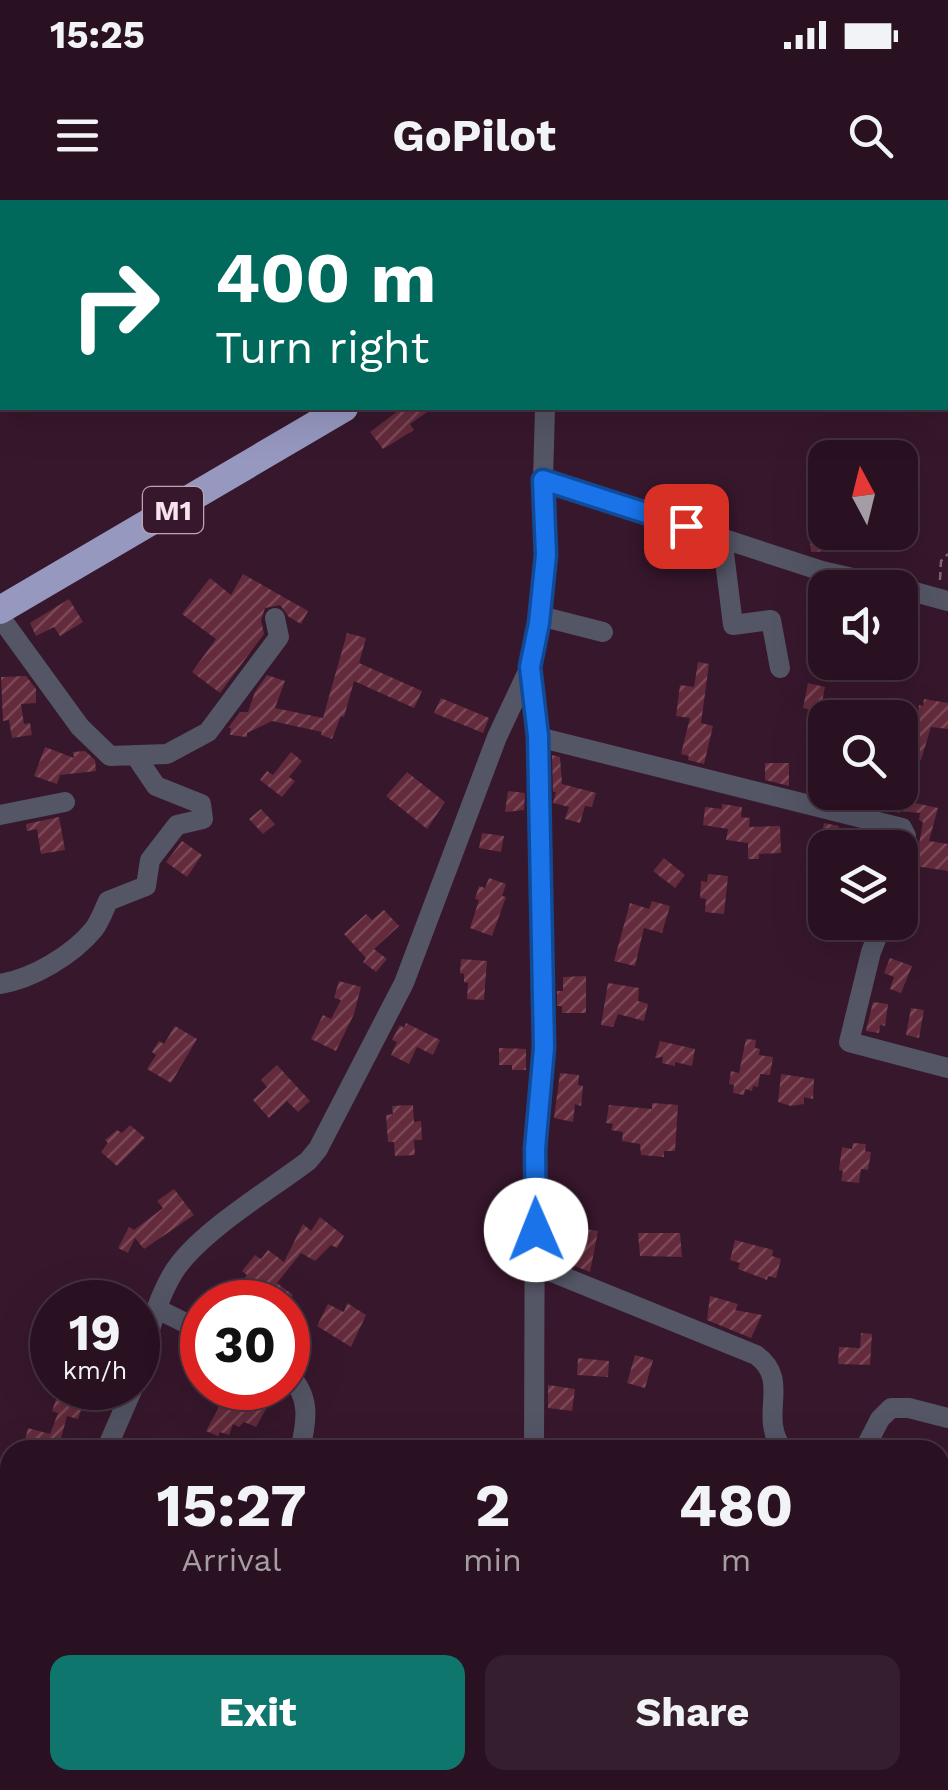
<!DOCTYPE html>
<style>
body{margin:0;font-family:"Work Sans",sans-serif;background:#351f2e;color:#f1f3f6;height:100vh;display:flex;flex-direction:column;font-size:38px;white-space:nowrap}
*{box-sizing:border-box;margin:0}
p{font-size:32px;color:#a59da5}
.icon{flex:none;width:55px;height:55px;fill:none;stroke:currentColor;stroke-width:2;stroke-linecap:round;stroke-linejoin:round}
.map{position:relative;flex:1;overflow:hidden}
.details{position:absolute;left:0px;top:1240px;width:950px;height:350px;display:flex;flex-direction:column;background:#291121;border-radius:30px 30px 0 0;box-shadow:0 10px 40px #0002,0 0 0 2px #45313f}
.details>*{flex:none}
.guide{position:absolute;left:0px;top:0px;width:950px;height:210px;box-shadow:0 10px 40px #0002,0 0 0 2px #45313f;background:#00695c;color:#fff;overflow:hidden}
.needle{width:65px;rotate:353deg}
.controls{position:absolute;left:808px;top:240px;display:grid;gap:20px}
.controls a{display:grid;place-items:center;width:110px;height:110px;border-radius:20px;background:#291121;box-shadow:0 10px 40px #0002,0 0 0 2px #45313f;font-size:50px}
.speed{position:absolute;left:30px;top:1080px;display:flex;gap:20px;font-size:50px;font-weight:700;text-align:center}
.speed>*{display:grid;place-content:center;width:130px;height:130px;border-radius:50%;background:#291121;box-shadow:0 10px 40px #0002,0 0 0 2px #45313f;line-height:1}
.speed small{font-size:25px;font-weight:400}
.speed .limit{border:15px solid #d22;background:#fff;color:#111}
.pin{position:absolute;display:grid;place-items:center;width:85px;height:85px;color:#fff;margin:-42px;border-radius:20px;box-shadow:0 5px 15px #0006}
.me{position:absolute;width:110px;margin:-55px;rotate:359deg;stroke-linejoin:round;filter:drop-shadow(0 0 8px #0008)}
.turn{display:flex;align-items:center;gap:35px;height:210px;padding:0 50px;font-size:45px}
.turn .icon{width:130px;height:130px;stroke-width:2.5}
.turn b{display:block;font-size:70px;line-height:85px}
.eta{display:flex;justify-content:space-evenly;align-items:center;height:170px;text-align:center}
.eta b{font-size:60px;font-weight:700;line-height:70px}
.button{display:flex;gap:20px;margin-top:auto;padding:20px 50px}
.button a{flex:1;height:115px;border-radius:20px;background:#0f766e;color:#fff;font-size:40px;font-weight:700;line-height:115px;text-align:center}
.button a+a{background:#351f2e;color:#f1f3f6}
.status{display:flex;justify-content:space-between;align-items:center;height:70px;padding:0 50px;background:#291121;direction:ltr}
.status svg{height:28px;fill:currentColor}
header{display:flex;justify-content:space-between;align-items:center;height:130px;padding:0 50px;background:#291121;font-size:45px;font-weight:700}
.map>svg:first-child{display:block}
.building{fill:url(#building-hatch)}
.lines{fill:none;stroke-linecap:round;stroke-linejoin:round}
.path{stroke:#7f6375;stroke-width:2.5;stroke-dasharray:8 5;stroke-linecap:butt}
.minor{stroke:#545565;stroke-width:20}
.highway{stroke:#9698c0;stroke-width:28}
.route-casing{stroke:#114b97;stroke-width:25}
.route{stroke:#1a73e8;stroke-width:18}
.labels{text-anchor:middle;stroke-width:10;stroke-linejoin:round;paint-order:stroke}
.shield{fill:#37172c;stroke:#bea5b4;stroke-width:2.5}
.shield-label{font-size:28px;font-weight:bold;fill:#f8e2ee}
</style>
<div class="status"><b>15:25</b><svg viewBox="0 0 49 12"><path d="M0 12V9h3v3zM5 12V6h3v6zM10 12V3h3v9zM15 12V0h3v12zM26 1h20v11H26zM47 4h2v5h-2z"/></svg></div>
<header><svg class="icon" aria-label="menu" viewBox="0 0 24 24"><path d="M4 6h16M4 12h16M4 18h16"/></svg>GoPilot<svg class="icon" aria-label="search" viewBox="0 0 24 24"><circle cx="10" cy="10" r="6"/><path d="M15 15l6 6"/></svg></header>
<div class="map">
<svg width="948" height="1590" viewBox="0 0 948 1590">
<defs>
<pattern id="building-hatch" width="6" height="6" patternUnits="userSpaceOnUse" patternTransform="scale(2.5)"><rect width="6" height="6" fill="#642b3c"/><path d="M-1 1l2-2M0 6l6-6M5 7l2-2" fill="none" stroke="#7b4958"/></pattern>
</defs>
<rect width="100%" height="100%" fill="#37172c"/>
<path class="building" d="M 402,208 L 433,208 L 410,224 L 414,230 L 383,249 L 370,232 Z
M 825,283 L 825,326 L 818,326 L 811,284 Z
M 816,332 L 837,332 L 837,338 L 856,336 L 858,350 L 811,352 L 810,339 L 816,338 Z
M 243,374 L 308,411 L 301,424 L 289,417 L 280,405 L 265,408 L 261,420 L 264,434 L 220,493 L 192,472 L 216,439 L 182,414 L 210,378 L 231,395 Z
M 69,399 L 83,422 L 60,436 L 54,427 L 36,436 L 30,423 Z
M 347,433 L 366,438 L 359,463 L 422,491 L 414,508 L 354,481 L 344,517 L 341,516 L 332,539 L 321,535 L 322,532 L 272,521 L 247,533 L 247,537 L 230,535 L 231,528 L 228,528 L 240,512 L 248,512 L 255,492 L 267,475 L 285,481 L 275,508 L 323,518 Z
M 698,462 L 709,464 L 701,523 L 713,526 L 704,564 L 688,560 L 689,556 L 681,554 L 690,518 L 676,516 L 680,485 L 694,487 Z
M 26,476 L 36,489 L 36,503 L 21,504 L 24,524 L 30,523 L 32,535 L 12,538 L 9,520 L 3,521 L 1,477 Z
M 808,483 L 825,487 L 820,512 L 803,508 Z
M 441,498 L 489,518 L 483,533 L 434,513 Z
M 924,499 L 948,503 L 948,529 L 931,527 L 921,560 L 918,559 L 916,576 L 909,576 L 906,601 L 938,608 L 929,641 L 948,644 L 948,671 L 915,666 L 923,622 L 919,620 L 920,613 L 900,611 L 900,613 L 880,608 L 882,592 L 900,592 L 900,559 L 904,560 L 916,528 L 919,505 L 923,506 Z
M 45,547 L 74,558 L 73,552 L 85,551 L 95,560 L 96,571 L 60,575 L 57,584 L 34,576 Z
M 291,552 L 302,561 L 289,577 L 295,581 L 282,597 L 260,580 L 267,571 L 273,575 Z
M 552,555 L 560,557 L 562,584 L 596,593 L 592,607 L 585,606 L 580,623 L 565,619 L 569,607 L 553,603 L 556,592 L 553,592 Z
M 765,563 L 789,563 L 789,586 L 765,580 Z
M 407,572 L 445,602 L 427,629 L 386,596 Z
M 508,591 L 525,593 L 524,610 L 505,612 Z
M 722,604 L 742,607 L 741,617 L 750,618 L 749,627 L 780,626 L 781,653 L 759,654 L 759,659 L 748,659 L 748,643 L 726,640 L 728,629 L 703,625 L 705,607 L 722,609 Z
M 261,609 L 275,624 L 263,634 L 249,619 Z
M 59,617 L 65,650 L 41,654 L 37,629 L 27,631 L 26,624 Z
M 824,623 L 839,626 L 835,648 L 819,648 Z
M 482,633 L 504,636 L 501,652 L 479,648 Z
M 182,641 L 202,655 L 187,677 L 166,662 Z
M 664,658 L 685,675 L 675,688 L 653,671 Z
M 708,674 L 728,676 L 724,714 L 705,712 L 706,699 L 700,698 L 701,681 L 707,682 Z
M 489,678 L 506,684 L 502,696 L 506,697 L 492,736 L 470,728 L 479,700 L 475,699 L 479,686 L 485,688 Z
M 652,701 L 670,706 L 662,733 L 644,728 L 635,766 L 614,761 L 630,703 L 649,709 Z
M 384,710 L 399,726 L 374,749 L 387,759 L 376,772 L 363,762 L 366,758 L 344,734 L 366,714 L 372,720 Z
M 890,758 L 912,766 L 901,793 L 890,789 L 894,777 L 884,773 Z
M 461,759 L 487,761 L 484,800 L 467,799 L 468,783 L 464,782 L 464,774 L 460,773 Z
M 586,776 L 586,813 L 562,813 L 562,806 L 557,806 L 557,791 L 563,791 L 563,777 Z
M 339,781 L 361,787 L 354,814 L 336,851 L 311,839 L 323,815 L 331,819 L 341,800 L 334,798 Z
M 608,783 L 639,788 L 638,801 L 648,804 L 644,821 L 618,814 L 613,827 L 601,825 Z
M 873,802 L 888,804 L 885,826 L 880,825 L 879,833 L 866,831 Z
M 911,808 L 924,810 L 919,838 L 906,835 Z
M 406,823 L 440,840 L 433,855 L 417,847 L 409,864 L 391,855 L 397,842 L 392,840 L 400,825 L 404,828 Z
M 175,826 L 197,839 L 171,883 L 147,869 L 156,855 L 152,852 L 159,841 L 164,844 Z
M 746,839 L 756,840 L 755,848 L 760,849 L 759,855 L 773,857 L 770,875 L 760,874 L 758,887 L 753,886 L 752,891 L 745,889 L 744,895 L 733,893 L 734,885 L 729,884 L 731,871 L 739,873 Z
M 660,841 L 695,849 L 692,866 L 675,862 L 675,866 L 662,863 L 663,857 L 655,858 Z
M 499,848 L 526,849 L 526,870 L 512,870 L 512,865 L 499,865 Z
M 277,865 L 310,901 L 298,912 L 287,901 L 269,918 L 253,900 L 267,887 L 261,880 Z
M 560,873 L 579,875 L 578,885 L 583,886 L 581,906 L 575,904 L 573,922 L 554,918 Z
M 781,874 L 814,879 L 813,899 L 804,897 L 804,904 L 791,906 L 778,902 Z
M 652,903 L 678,905 L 675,951 L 664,951 L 664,957 L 641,955 L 640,944 L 622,941 L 623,932 L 611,930 L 613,924 L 606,923 L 609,905 L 652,909 Z
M 413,905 L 414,922 L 421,921 L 422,940 L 414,940 L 415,955 L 395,956 L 394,942 L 388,942 L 386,915 L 393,914 L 392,906 Z
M 130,925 L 145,938 L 117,966 L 101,952 L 108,943 L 105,940 L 117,930 L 122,933 Z
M 853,943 L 866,944 L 865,951 L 871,952 L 868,970 L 861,969 L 859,983 L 841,981 L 843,971 L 839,970 L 842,947 L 852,949 Z
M 174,989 L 194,1015 L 144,1049 L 135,1038 L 128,1053 L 118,1048 L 129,1027 L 134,1030 L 163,1008 L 157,1001 Z
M 320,1017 L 344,1036 L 337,1048 L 331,1045 L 315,1061 L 301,1053 L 277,1083 L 293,1095 L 287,1102 L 281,1102 L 263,1091 L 257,1098 L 240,1085 L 247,1075 L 242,1071 L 255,1055 L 261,1059 L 268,1050 L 284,1062 L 303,1024 L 311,1031 Z
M 580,1028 L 598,1031 L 590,1072 L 554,1058 L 557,1039 L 577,1042 Z
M 638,1033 L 680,1033 L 682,1057 L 640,1056 Z
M 735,1040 L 773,1050 L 772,1056 L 781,1059 L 776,1078 L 768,1076 L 767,1080 L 738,1069 L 740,1063 L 730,1060 Z
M 78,1088 L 105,1092 L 103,1102 L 75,1102 Z
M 710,1096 L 738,1104 L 735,1110 L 762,1115 L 751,1138 L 707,1120 Z
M 347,1103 L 366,1115 L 351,1147 L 317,1126 L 328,1104 L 344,1112 Z
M 861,1133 L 872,1134 L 870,1165 L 838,1164 L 839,1147 L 860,1148 Z
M 635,1155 L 653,1160 L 645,1188 L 627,1183 Z
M 578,1158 L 609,1161 L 608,1177 L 577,1175 Z
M 548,1185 L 575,1189 L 572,1211 L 548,1208 Z
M 60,1188 L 89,1188 L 78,1219 L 67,1216 L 58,1250 L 35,1250 L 37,1244 L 25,1241 L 28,1228 L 50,1234 L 58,1213 L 52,1211 Z
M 218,1188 L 248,1189 L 246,1196 L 266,1209 L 256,1227 L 244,1222 L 239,1227 L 233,1224 L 229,1235 L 220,1232 L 218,1236 L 206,1231 L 220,1205 L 211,1200 Z"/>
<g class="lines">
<path class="path" d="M 940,380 L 941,361 L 948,354"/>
<path class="minor" d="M 752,0 L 756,2
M 621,2 L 622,0
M 543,280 L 822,371 L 897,388
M 722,337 L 733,425 L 771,420 L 780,468
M 900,388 L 948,401
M 540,416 L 603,432
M 0,417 L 80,527 L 110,556 L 167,554 L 208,532 L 279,437 L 275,418
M 530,467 L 538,537 L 544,848 L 535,949 L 534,1250
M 538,537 L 902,628 L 906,636 L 900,658
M 0,615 L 65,602
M 883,722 L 871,752 L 849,842 L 948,868
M 0,784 C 32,779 73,755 94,729 C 100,721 104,710 108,701 L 146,686 L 150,660 L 177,625 L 203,619 L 201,604 L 156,586 L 135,555
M 537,1066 L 756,1155 C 792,1181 757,1215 783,1250
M 157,1109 L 202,1131
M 138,1172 C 148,1138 156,1099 175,1070 C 201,1031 270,990 308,961 L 318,949 L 404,783 L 497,537 L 530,467 L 539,423 L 547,355 L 543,280 L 545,208
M 288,1174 C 311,1196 307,1221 300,1250
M 106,1250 L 133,1188
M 864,1250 L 880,1219 L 891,1208 L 909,1208 L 948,1218
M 940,1335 L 948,1340
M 0,1380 L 10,1378
M 544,1580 L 548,1590
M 29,1590 L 35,1580"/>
<path class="highway" d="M 585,2 L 587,0
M 0,410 L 344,208"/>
</g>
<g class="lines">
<defs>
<path id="route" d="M 536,1030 L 535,949 L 544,848 L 538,536 L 530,467 L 539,423 L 546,355 L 543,280 L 686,326"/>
</defs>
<use href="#route" class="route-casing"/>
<use href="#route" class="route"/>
</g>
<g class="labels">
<rect class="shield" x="143" y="287" width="60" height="46" rx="8"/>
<g class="shield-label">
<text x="173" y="320">M1</text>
</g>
</g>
</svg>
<div class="controls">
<a><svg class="needle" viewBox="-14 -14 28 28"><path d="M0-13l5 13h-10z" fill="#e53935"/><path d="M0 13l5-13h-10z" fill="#a59da5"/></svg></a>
<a><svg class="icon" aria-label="sound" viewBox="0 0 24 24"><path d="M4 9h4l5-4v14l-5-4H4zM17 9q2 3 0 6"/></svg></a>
<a><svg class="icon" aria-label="search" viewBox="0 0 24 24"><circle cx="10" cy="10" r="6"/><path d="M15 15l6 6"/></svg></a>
<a><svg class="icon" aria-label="layers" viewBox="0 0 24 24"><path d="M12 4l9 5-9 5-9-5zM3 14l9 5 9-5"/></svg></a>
</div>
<div class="speed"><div>19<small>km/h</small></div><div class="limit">30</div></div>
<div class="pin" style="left:686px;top:326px;background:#d93025"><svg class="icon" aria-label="arrive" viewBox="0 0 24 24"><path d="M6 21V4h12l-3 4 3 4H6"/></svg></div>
<svg class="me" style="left:536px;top:1030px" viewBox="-20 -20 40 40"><circle r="19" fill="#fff"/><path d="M0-13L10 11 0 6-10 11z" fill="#1a73e8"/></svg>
<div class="guide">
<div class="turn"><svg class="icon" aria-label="right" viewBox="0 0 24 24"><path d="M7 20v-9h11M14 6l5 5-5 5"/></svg><div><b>400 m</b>Turn right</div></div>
</div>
<section class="details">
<div class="eta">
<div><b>15:27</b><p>Arrival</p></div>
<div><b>2</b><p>min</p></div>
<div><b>480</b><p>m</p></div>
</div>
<div class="button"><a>Exit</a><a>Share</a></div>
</section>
</div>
